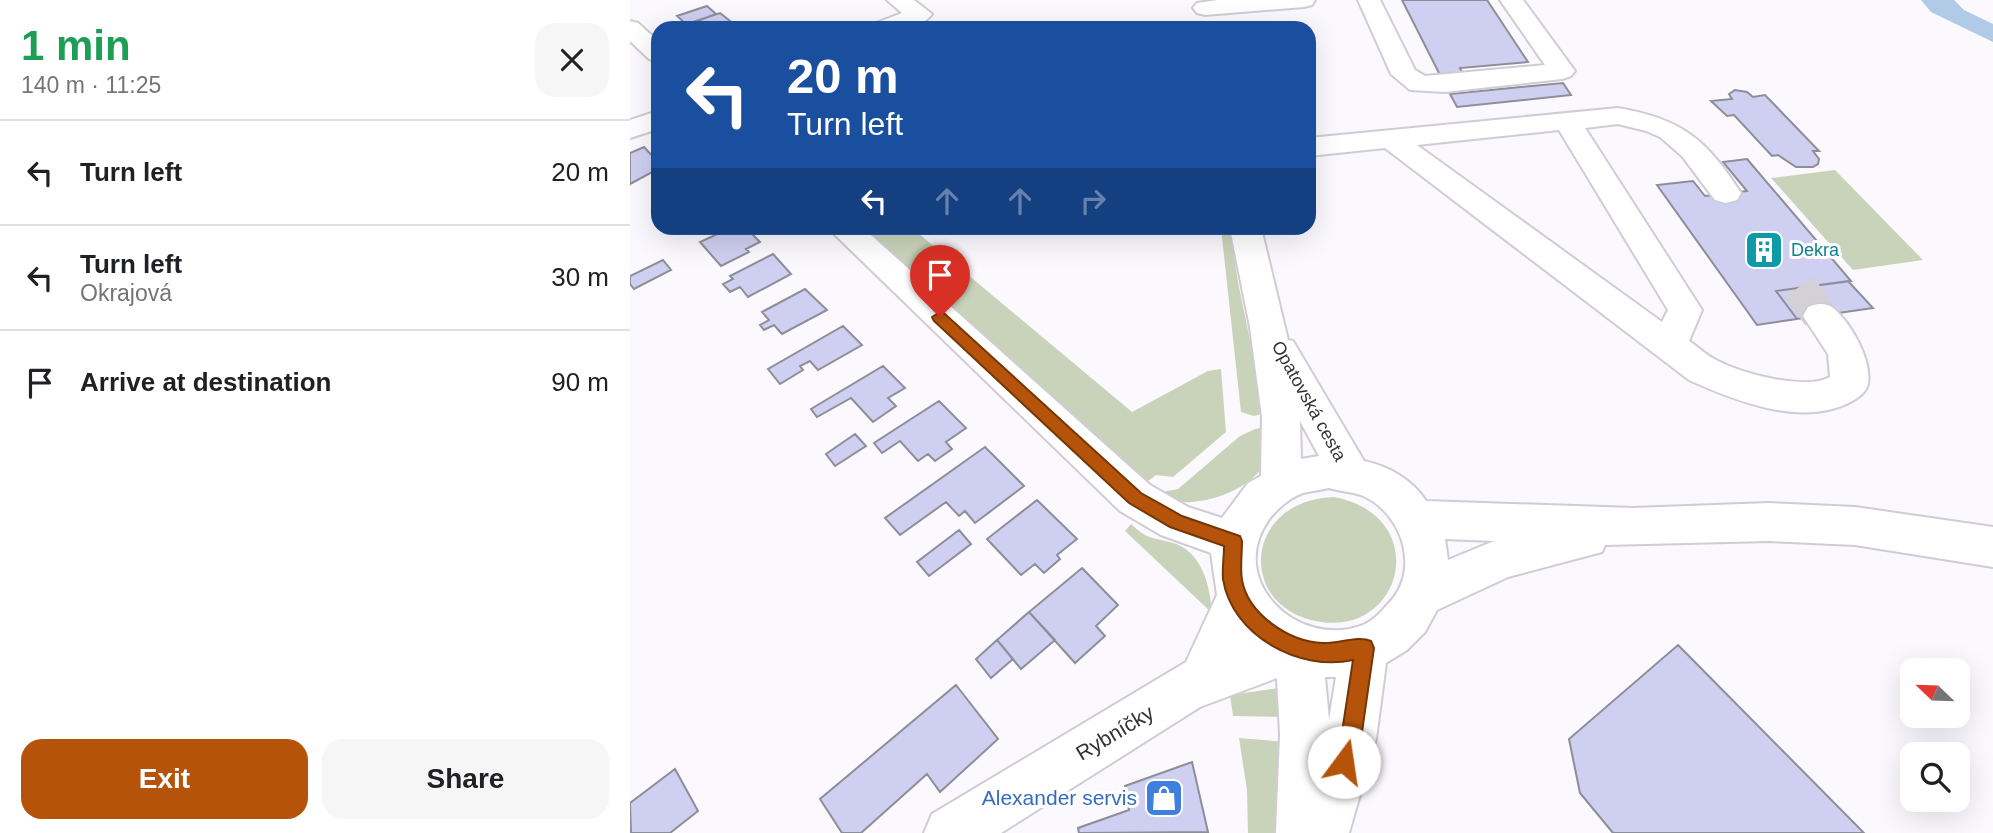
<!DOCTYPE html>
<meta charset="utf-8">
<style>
body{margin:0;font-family:Helvetica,sans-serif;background:#f6f6f6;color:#202124;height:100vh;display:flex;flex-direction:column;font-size:26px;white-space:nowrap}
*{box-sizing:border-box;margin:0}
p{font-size:23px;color:#757577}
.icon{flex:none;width:38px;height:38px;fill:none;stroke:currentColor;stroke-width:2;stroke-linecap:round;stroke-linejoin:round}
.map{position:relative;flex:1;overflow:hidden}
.drawer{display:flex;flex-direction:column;background:#fff;width:630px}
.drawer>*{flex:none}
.guide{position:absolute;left:21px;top:21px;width:665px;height:214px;border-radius:21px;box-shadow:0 7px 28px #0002;background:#1a4fa0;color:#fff;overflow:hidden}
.needle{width:46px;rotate:293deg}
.fabs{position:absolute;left:1270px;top:658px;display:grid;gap:14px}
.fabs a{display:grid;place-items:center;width:70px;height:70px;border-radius:14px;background:#fff;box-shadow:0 7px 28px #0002;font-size:35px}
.pin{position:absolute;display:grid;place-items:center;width:60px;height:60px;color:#fff;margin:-72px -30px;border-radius:50% 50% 50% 0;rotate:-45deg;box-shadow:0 0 7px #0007}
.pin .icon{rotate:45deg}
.me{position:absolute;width:77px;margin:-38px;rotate:14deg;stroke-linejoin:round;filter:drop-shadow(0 0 5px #0008)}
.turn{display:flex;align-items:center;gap:24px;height:147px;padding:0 21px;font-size:32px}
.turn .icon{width:91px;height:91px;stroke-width:2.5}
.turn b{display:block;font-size:49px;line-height:60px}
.lanes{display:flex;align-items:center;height:66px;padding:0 21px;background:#0003;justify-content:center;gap:35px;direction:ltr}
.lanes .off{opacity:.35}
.round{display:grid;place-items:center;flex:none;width:74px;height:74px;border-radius:21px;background:#f6f6f6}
.summary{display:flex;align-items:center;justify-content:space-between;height:119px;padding:0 21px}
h1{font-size:42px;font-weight:700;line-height:52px;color:#1e9e55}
.primary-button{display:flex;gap:14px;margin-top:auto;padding:14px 21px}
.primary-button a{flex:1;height:80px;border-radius:21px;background:#b45309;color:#fff;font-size:28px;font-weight:700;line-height:80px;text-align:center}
.primary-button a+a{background:#f6f6f6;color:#202124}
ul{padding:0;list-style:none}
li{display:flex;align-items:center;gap:21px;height:105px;padding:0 21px;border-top:2px solid #e0e0e0}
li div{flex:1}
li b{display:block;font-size:26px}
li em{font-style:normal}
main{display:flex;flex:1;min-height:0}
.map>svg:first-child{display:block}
.green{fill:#c9d3ba}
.water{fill:#b1cae6}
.building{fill:#cfcff2;stroke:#8e8e98;stroke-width:2}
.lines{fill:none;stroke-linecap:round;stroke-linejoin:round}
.minor-tunnel{stroke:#d3d0d6;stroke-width:35;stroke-dasharray:35 18;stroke-linecap:butt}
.minor-casing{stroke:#d0ccd5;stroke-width:4}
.minor{fill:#fff;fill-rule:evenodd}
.route{fill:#b45309;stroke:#753606;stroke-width:2}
.labels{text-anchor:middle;stroke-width:6;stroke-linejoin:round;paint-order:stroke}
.culture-label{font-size:18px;fill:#0d838f;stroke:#fff;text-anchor:start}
.street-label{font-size:18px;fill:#333135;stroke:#fff}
.near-street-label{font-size:21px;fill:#333135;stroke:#fff}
.near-shop-label{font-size:21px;fill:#366cbe;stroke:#fff;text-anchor:end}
</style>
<main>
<section class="drawer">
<div class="summary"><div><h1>1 min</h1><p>140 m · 11:25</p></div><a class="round"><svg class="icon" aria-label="close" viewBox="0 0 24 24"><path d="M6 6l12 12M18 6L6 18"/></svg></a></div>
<ul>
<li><svg class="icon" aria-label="left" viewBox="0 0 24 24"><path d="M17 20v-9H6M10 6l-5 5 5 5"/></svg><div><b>Turn left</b></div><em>20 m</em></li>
<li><svg class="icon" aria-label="left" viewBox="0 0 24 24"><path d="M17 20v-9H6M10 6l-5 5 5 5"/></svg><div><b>Turn left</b><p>Okrajová</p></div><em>30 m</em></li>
<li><svg class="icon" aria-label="arrive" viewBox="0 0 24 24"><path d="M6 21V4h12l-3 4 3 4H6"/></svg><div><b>Arrive at destination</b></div><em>90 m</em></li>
</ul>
<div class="primary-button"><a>Exit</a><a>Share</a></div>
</section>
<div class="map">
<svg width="1363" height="833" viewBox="0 0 1363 833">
<rect width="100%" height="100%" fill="#fbf8fe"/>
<path class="green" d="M 1205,170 L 1293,260 L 1223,270 L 1141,178 Z
M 230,228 L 282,228 L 502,412 L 578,371 L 591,369 L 596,432 L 543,477 L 526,475 L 513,485 Z
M 591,228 L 600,228 L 608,282 L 635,413 L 624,416 L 611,412 Z
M 637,427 C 637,436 639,447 638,455 C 630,486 581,504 552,502 C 544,501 534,496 526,493 L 548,489 L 610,436 L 625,429 Z
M 704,497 C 802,516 774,634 691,622 C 606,610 612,500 704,497 Z
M 501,524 C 517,539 520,537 540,542 C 572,550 580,585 582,613 L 495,531 Z
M 648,688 L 655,717 L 603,716 L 600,695 Z
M 609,738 L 656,742 L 646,833 L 618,833 L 617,790 Z"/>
<path class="water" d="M 1291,0 L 1324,0 L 1334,10 L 1363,24 L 1363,42 L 1301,12 Z"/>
<path class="building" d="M 772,0 L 857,0 L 898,62 L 830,68 L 834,77 L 812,79 Z
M 77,6 L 86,14 L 57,25 L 47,16 Z
M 90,13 L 100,21 L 80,28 L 65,28 L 60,23 Z
M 933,83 L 941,95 L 827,107 L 820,94 Z
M 1105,90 L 1117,92 L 1123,97 L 1135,95 L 1189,151 L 1183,151 L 1189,159 L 1188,164 L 1183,167 L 1166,167 L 1148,155 L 1142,156 L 1104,115 L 1097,116 L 1081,101 L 1102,99 L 1099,94 Z
M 14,147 L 28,162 L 28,169 L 0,184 L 0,153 Z
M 1117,159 L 1221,281 L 1146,291 L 1167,319 L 1127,325 L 1027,185 L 1063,181 L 1075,196 L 1117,191 L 1093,162 Z
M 100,228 L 116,228 L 130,242 L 116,249 L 119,252 L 91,266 L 70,242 Z
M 143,254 L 161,274 L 118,297 L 110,287 L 100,292 L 93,284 L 103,279 L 100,276 Z
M 33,260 L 41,270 L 4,289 L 0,284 L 0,276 Z
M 1218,281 L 1243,308 L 1167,319 L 1146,291 Z
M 175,289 L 197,310 L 152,334 L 144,325 L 134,330 L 130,325 L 139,320 L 132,312 Z
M 213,326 L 232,345 L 188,370 L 180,361 L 170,366 L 173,370 L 150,384 L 138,369 Z
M 253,366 L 275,388 L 258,398 L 266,406 L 243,422 L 221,398 L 187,417 L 181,409 Z
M 309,401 L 336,428 L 316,442 L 322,449 L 305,461 L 298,454 L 288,461 L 270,441 L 252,453 L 244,443 Z
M 225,434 L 236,446 L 205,466 L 196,454 Z
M 355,447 L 394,486 L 345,523 L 335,511 L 329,516 L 316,502 L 270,535 L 255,518 Z
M 407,500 L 447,539 L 427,555 L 430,559 L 414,573 L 405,564 L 391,575 L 357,539 Z
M 329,530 L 341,544 L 299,576 L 287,562 Z
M 452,568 L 488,605 L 466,626 L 475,636 L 445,663 L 399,612 Z
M 399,612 L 425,640 L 391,669 L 367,640 Z
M 367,640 L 383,659 L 361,678 L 346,659 Z
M 1048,645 L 1234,833 L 983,833 L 950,793 L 939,739 Z
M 326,685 L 368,739 L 310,792 L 297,774 L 231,833 L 212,833 L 190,799 Z
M 562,762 L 578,832 L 449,833 L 448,828 L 499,810 L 495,786 Z
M 45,769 L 68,811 L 40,833 L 1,833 L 0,803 Z"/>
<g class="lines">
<path class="minor-tunnel" d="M 1169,287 L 1190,316"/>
<defs>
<path id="minor" d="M 257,0 L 284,0 L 302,14 C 290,31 261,28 242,28 L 246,23 L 272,13 Z
M 588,0 L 685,0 L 682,5 L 674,7 L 575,15 L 567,13 L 563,8 L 567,3 Z
M 728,0 L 750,0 L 785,70 L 795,76 L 915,65 L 870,0 L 893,0 L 945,71 L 941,76 L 932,79 L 815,92 L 780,90 L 761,74 Z
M 0,21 L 8,23 L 28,41 L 28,61 L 19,59 L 0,41 Z
M 988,108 C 1052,119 1076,139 1111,193 L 1107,200 L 1096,203 L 1085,200 L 1052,156 L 1030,137 L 1016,131 L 988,124 L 955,128 L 1072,310 L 1059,341 C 1068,347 1076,355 1086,360 C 1110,373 1175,391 1200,377 L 1198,354 L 1173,316 L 1178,307 C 1186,304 1195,302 1203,308 C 1221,323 1242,360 1238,384 C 1236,392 1230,396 1224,400 C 1175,429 1106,401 1059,380 L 755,148 L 679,156 L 679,138 ZM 929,130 L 1038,310 L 1032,322 L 787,145 Z
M 28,111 L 28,129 L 0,138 L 0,120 Z
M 198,228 L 233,228 L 520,485 L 558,507 L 592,518 L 618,483 L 631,476 L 632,417 L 620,327 L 600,228 L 631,228 L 658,340 L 663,341 L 734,461 C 758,466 783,480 796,501 L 1003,508 L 1139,503 L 1225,507 L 1363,527 L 1363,567 L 1225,545 L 1139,541 L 975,545 L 972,552 L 878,577 L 807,610 L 795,632 L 777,650 L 756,663 L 746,739 L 719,833 L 646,833 L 650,735 L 647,678 L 570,707 L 371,833 L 294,833 L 302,814 L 556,662 L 587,595 L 581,553 L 531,535 L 490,511 ZM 670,421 L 689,456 L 671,459 ZM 699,488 C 709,491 721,492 731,495 C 773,512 792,572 757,605 C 750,613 743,621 733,625 C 668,650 594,580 640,518 C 648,508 661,497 673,493 C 681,491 691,490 699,488 ZM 815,539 L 864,541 L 818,560 ZM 695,677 L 706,677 L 699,720 Z"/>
</defs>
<use href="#minor" class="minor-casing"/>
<use href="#minor" class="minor"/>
</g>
<path class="route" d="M 310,312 L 315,314 L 511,493 L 552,516 L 610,536 L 612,541 C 612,553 610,568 612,580 C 618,614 659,642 693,643 C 708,644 728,635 741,641 L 744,648 L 731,739 L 721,770 L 714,773 L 706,770 L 703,762 L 711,739 L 723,660 C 670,672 602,636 593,579 C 592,569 594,557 594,546 L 540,527 L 499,503 L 304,321 L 302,317 Z"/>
<defs>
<symbol id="building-square" viewBox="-11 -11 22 22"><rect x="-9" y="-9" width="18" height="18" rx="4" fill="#0f9aa8" stroke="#fff"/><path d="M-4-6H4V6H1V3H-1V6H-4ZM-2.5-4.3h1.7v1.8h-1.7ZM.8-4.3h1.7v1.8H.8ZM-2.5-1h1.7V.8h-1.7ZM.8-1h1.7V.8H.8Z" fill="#fff"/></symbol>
<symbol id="shop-square" viewBox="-11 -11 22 22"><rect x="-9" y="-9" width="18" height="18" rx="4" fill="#3f7fe0" stroke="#fff"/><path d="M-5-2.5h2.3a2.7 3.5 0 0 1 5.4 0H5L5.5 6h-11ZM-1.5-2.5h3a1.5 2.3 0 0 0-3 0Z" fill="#fff"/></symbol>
</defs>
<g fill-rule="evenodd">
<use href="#building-square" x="1112" y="228" width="44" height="44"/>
<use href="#shop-square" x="512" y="776" width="44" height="44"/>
</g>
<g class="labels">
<g class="culture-label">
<text x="1161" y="256">Dekra</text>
</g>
<g class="street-label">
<text transform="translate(679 401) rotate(61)" y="6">Opatovská cesta</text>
</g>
<g class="near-street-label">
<text transform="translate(485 733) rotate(-31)" y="7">Rybníčky</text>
</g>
<g class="near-shop-label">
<text x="507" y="805">Alexander servis</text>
</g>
</g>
</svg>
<div class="fabs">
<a><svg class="needle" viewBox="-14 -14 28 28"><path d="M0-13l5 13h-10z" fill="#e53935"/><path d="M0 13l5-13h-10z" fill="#757577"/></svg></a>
<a><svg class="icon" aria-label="search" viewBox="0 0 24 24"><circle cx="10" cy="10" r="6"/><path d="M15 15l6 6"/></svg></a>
</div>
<div class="pin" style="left:310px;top:317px;background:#d93025"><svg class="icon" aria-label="arrive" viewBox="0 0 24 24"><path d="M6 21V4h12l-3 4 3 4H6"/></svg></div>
<svg class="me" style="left:714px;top:762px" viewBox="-20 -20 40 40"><circle r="19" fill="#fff"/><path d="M0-13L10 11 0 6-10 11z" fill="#b45309"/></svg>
<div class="guide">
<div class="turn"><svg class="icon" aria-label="left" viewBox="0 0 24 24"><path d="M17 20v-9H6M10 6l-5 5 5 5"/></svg><div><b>20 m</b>Turn left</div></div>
<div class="lanes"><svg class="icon" aria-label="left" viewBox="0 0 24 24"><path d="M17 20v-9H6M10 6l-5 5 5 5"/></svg><svg class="icon off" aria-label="ahead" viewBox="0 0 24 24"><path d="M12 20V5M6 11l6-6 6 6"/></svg><svg class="icon off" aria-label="ahead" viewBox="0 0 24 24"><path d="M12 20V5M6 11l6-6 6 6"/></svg><svg class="icon off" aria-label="right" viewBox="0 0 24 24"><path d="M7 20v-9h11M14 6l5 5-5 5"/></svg></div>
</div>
</div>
</main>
